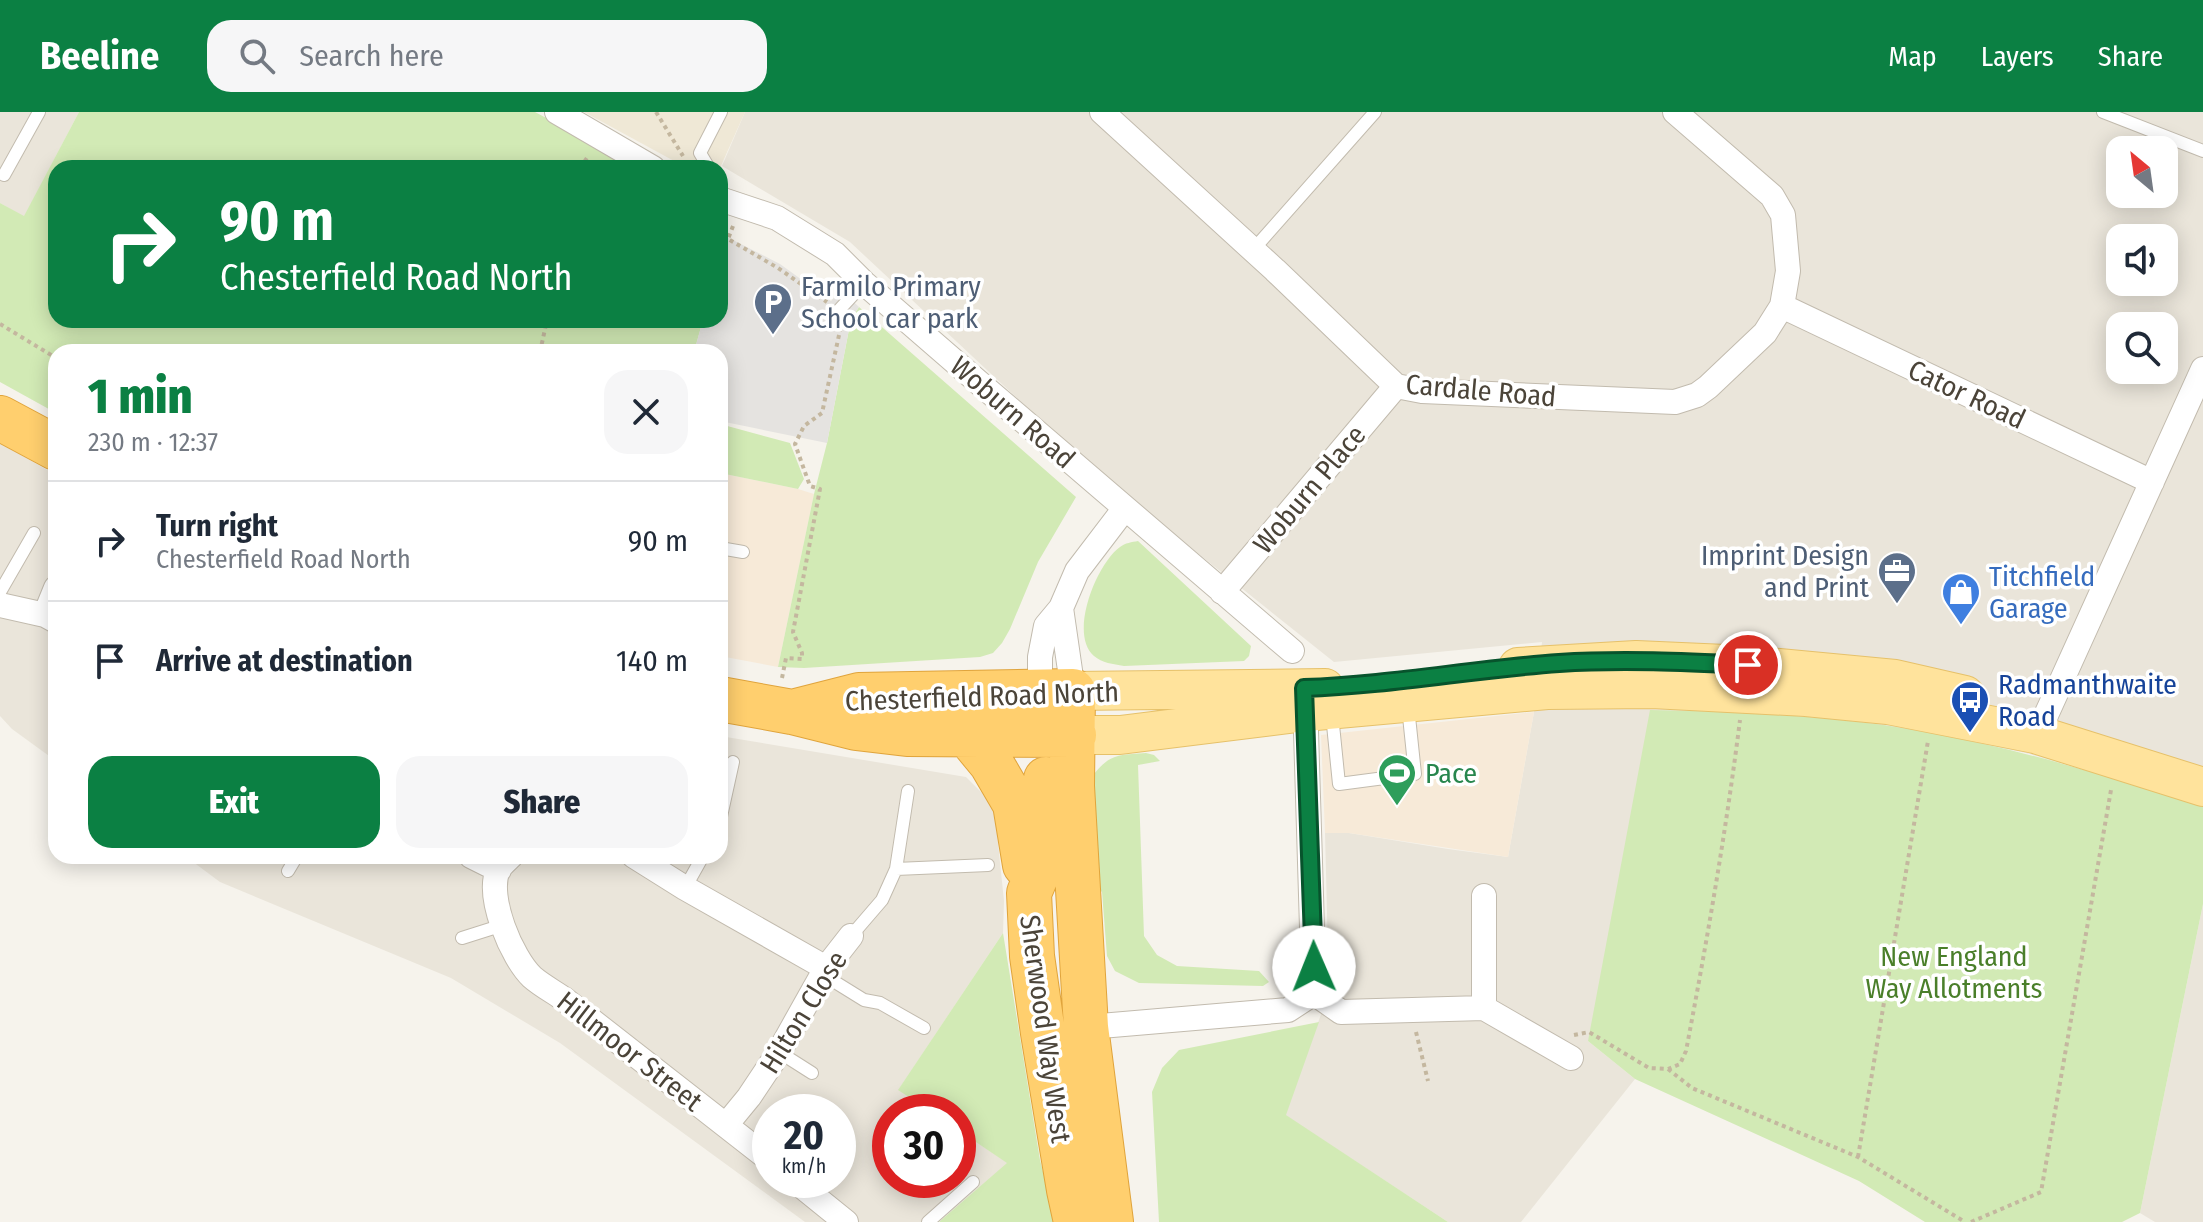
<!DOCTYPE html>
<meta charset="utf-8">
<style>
body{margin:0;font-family:"Fira Sans Condensed",sans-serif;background:#f6f6f7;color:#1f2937;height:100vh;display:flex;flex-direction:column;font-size:30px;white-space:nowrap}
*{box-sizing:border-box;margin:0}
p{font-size:26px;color:#747a83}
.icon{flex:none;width:44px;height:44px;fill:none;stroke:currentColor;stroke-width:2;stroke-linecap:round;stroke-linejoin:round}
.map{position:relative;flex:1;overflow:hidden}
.panel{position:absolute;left:48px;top:232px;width:680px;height:520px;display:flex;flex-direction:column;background:#fff;border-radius:24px;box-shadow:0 4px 20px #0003}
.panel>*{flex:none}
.banner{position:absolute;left:48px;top:48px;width:680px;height:168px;border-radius:24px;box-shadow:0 4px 20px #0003;background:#0b8043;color:#fff;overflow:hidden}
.needle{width:52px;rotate:331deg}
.controls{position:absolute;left:2106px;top:24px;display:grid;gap:16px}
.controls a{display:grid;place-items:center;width:72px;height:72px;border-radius:16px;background:#fff;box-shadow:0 4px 20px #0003;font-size:40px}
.speed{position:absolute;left:752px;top:982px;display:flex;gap:16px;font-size:40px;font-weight:700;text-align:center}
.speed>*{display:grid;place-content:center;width:104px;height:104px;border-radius:50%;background:#fff;box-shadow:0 4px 20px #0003;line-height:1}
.speed small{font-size:20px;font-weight:400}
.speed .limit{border:12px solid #d22;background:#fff;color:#111}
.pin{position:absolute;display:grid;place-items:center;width:68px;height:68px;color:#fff;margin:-34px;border:4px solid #fff;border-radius:50%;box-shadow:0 2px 8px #0007}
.me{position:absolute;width:88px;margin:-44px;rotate:359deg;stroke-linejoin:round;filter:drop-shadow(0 0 6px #0008)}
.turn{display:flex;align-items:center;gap:28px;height:168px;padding:0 40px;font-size:36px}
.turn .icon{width:104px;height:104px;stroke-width:2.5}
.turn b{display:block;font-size:56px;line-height:68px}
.round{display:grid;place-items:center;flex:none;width:84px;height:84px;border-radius:24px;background:#f6f6f7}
.head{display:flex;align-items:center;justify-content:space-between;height:136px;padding:0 40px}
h1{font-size:48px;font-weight:800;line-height:60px;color:#0b8043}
.primary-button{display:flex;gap:16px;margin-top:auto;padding:16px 40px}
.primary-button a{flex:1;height:92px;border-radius:24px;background:#0b8043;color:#fff;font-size:32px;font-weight:800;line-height:92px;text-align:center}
.primary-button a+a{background:#f6f6f7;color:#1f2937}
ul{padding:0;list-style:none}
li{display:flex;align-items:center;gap:24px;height:120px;padding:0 40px;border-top:2px solid #e0e1e3}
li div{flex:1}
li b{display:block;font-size:30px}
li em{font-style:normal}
header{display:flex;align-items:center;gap:48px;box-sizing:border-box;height:112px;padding:0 40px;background:#0b8043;color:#fff}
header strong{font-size:38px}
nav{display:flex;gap:44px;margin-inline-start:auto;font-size:28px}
.search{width:560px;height:72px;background:#f6f6f7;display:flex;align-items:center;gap:20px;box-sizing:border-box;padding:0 28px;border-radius:24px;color:#747a83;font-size:30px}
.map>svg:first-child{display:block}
.residential{fill:#eae5da;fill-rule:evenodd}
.commercial{fill:#f7ead8}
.education{fill:#efe8d6}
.green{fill:#d2eab5}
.parking{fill:#e5e3e0}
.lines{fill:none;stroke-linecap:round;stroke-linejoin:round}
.lane-casing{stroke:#c2bbae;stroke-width:14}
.street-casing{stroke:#c2bbae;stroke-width:26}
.primary-casing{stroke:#e6c16a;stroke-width:40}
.highway-casing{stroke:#e0a43c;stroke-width:46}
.path{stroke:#c4b79f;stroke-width:4;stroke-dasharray:4 4;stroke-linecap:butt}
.lane{stroke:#fff;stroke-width:12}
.street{stroke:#fff;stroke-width:24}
.primary{stroke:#ffe39c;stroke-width:38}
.highway{stroke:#ffcf6e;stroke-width:44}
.route-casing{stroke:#07532c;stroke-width:20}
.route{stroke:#0b8043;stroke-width:14}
.labels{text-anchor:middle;stroke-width:7;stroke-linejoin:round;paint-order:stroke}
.service-label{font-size:28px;fill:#4e5e75;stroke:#fff;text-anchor:start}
.street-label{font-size:28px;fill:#4b4439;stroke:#fff}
.shop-label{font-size:28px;fill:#366cbe;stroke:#fff;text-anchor:start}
.transit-label{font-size:28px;fill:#164399;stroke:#fff;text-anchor:start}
.leisure-label{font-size:28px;fill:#27864d;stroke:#fff;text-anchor:start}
.park-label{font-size:28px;fill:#4a7f2a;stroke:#fff}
</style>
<header>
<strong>Beeline</strong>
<div class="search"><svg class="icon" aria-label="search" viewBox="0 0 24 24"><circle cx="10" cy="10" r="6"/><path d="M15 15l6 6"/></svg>Search here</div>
<nav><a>Map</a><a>Layers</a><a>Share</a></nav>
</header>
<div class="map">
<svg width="2203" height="1110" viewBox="0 0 2203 1110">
<rect width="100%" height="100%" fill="#f6f3ec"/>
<path class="residential" d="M 0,0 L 79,0 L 24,105 L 0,91 Z
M 745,0 L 2203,0 L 2203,695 L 2114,666 L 2026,641 L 1930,621 L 1833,607 L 1732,600 L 1588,929 L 1635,967 L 1521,1110 L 1448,1110 L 1285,1003 L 1329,880 L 1325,721 L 1349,721 L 1448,737 L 1508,745 L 1534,600 L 1542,530 L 1334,550 L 1096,360 L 850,130 L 722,54 ZM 2120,38 L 2164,38 L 2164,82 L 2120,82 ZM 2120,126 L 2164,126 L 2164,170 L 2120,170 ZM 2120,214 L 2164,214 L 2164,258 L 2120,258 Z
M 0,331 L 56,363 L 56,649 L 12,617 L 0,604 Z
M 720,624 L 966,665 L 982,681 L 995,702 L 1004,789 L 1003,821 L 899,977 L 932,1000 L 890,1000 L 890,1068 L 958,1068 L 958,1018 L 1008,1051 L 939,1110 L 805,1110 L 560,931 L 451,866 L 220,770 L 185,744 L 720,744 ZM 770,1000 L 838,1000 L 838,1068 L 770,1068 Z
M 2203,792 L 2203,1110 L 2155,1110 L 2140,1101 Z"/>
<path class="commercial" d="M 720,361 L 798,377 L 814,382 L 778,555 L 720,544 Z
M 1534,600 L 1508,745 L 1349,721 L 1325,721 L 1321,623 Z"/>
<path class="education" d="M 584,0 L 745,0 L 720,56 L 687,56 Z"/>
<path class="green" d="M 79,0 L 535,0 L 640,56 L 56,56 L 56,208 L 703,208 L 694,240 L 56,240 L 56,301 L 0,270 L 0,91 L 24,104 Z
M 859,195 L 1076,385 L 1038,450 L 1010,517 L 1002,531 L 993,541 L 980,545 L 804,556 L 778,555 L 814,382 L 827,331 L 851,207 Z
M 720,312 L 790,331 L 804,367 L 798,377 L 720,361 Z
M 1138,429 L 1251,534 L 1249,544 L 1244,549 L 1124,554 C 1113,552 1102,551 1094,544 C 1068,522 1097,451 1120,435 C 1125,431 1132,430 1138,429 Z
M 1650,598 C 1710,599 1771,601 1832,607 C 1959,619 2082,655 2203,695 L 2203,792 L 2140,1101 L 2122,1110 L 1925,1110 L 1859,1069 L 1635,967 L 1588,929 Z
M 1146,641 L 1154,643 L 1160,649 L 1138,653 L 1144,824 L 1157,843 L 1177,854 L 1259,859 L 1269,870 L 1263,874 L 1139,871 L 1115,859 L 1107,844 L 1102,780 L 1094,772 L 1094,662 C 1111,641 1120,643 1146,641 Z
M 1003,821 L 1040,1048 L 1056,1110 L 939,1110 L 1007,1051 L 958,1018 L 958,1000 L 932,1000 L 898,978 Z
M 1319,910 L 1286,1003 L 1448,1110 L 1159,1110 L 1152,980 L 1162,956 L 1179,938 Z"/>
<path class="parking" d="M 727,125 L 780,152 L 831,189 L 841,178 L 859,195 L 851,207 L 827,331 L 720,309 L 720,240 L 694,240 L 703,208 L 720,208 L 720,149 Z"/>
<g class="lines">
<defs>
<path id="lane" d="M 2103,0 L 2203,39
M 709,56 L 700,41 L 721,0
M 4,63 L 39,0
M 1253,138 L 1375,0
M 839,198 L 864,171
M 720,436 L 743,440
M 0,480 L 34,421
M 1332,603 L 1339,672 L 1415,662 L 1408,595
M 720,709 L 733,650
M 896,757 L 988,753
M 288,759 L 297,744
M 685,776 L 703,744
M 851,824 L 882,788 L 896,757 L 908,679
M 462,826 L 503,813
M 822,862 L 864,888 L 880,891 L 924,916
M 779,940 L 812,961
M 928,1110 L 973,1070"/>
<path id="street" d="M 557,0 L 653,56
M 1102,0 L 1275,158 L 1396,274 L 1422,279 L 1675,290 L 1697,283 L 1708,275 L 1765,221 L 1782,194 L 1788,159 L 1783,103 L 1772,84 L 1675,0
M 720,87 L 777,106 L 835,142 L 864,171 L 984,275 L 1292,539
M 1782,194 L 2152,370
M 1222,480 L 1396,274
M 0,493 L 45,503 L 56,509
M 1061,496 L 1073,579
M 45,503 L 56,476
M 1040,581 L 1040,545 L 1046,514 L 1061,496 L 1077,459 L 1125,396
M 1305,587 L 1314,881 L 1341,900 L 1484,896 L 1571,946
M 2035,622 L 2047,601 L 2203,257
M 471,744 L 499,758
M 511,744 C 507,748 501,753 498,758 C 486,785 512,846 532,865 C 541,873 554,880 564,887 L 770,1048
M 634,744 L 685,776 L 826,856
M 1484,896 L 1484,784
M 1077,916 L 1288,898 L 1314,881
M 726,1013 L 749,985 L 779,940 L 826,856 L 851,824
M 794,1068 L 846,1110"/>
<path id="primary" d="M 1518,555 L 1636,548 L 1748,553 L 1895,567 L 1965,583
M 1073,579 L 1325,576
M 1074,623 L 1120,623 L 1305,600 L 1547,578 L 1652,577 L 1806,585 L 1888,593 L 2035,622 L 2203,675"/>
<path id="highway" d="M 0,306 L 56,336
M 720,587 L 792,600 L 856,616 L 907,622 L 1074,623
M 792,600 L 859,583 L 1073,579 L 1072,674 L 1086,915 L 1111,1110
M 968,623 L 991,651 L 1015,692 L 1025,753
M 1046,667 L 1046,705 L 1041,753 L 1029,781 L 1032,844 L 1043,921 L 1069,1078 L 1076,1110"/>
</defs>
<use href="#lane" class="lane-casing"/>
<use href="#street" class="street-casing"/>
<use href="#primary" class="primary-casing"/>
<use href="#highway" class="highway-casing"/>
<path class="path" d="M 656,0 L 683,44
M 580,56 L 589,43
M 733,114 L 728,127 L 778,156 L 827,190
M 0,212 L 56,246
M 540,240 L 547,208
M 782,566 L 786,546 L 802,547 L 802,541 L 793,520 L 820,377 L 810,374 L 795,332 L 804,314 L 822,301 L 841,214
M 1416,920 L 1428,969
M 1574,923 L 1589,920 L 1649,956 L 1668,957 L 1680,952 L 1686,939 C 1707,829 1726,719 1740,608
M 1668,957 L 1692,976 L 1858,1045 L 1965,1110
M 1858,1045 L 1928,629
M 1971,1110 L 2041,1080 L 2111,678"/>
<use href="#lane" class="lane"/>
<use href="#street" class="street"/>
<use href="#primary" class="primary"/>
<use href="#highway" class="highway"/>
</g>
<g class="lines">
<defs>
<path id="route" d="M 1314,855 L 1304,576 C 1390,573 1474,557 1559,551 C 1623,547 1685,550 1748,553"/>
</defs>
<use href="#route" class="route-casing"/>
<use href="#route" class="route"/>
</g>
<defs>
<symbol id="parking-pin" viewBox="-11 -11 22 30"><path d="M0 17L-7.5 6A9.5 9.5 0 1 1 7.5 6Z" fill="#5c6f8a" stroke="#fff"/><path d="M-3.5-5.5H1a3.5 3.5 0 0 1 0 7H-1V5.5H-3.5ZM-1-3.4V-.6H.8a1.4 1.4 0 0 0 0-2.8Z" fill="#fff"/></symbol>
<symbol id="office-pin" viewBox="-11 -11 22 30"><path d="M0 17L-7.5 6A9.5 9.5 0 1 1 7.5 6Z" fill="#5c6f8a" stroke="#fff"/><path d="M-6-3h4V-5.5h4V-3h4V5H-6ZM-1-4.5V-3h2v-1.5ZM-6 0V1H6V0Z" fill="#fff"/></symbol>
<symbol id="shop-pin" viewBox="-11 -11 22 30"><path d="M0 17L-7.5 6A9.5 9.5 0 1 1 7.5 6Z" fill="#3f7fe0" stroke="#fff"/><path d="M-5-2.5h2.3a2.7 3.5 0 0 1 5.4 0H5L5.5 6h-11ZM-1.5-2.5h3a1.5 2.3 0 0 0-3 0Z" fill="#fff"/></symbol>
<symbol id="bus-pin" viewBox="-11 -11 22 30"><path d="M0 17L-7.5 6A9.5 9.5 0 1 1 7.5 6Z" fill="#1a4fb4" stroke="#fff"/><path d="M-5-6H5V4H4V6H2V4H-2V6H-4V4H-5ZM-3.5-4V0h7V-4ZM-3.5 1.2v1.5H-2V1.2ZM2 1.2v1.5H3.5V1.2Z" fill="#fff"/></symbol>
<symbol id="stadium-pin" viewBox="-11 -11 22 30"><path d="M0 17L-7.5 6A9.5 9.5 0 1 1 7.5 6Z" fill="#2e9e5b" stroke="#fff"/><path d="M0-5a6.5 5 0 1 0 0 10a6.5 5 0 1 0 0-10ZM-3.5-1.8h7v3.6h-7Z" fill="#fff"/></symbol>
</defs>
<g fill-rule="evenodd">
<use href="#parking-pin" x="751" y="168" width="44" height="60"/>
<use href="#office-pin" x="1875" y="437" width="44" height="60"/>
<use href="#shop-pin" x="1939" y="458" width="44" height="60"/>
<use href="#bus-pin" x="1948" y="566" width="44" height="60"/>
<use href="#stadium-pin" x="1375" y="639" width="44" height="60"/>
</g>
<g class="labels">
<g class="service-label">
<text x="801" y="184">Farmilo Primary<tspan x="801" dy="32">School car park</tspan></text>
<text x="1869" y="453" text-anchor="end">Imprint Design<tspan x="1869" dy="32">and Print</tspan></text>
</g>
<g class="street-label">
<text transform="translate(1481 278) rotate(5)" y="10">Cardale Road</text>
<text transform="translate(1967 282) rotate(25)" y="10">Cator Road</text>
<text transform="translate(1013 300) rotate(41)" y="10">Woburn Road</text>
<text transform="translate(1309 377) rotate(-50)" y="10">Woburn Place</text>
<text transform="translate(982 584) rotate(-2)" y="10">Chesterfield Road North</text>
<text transform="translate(803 900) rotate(-58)" y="10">Hilton Close</text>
<text transform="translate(1046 917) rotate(82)" y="10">Sherwood Way West</text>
<text transform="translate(630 939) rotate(38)" y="10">Hillmoor Street</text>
</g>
<g class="shop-label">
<text x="1989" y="474">Titchfield<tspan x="1989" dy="32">Garage</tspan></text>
</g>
<g class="transit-label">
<text x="1998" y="582">Radmanthwaite<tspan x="1998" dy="32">Road</tspan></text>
</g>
<g class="leisure-label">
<text x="1425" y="671">Pace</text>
</g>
<g class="park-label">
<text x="1954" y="854">New England<tspan x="1954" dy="32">Way Allotments</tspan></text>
</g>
</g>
</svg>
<div class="controls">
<a><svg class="needle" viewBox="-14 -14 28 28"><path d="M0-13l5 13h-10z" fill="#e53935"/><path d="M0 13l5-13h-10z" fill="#747a83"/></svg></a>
<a><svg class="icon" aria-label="sound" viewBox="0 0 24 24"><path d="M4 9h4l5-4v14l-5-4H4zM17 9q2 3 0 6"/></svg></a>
<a><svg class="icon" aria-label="search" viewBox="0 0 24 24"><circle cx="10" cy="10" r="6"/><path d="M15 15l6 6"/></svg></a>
</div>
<div class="speed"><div>20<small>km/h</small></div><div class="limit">30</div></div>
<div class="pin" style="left:1748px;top:553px;background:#d93025"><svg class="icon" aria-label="arrive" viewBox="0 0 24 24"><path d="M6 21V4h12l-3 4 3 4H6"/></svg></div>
<svg class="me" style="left:1314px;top:855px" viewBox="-20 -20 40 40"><circle r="19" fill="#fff"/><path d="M0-13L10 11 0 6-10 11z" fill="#0b8043"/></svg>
<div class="banner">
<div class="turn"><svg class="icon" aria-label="right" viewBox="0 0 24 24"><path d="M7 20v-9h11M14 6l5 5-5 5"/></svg><div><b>90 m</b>Chesterfield Road North</div></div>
</div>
<section class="panel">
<div class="head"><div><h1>1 min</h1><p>230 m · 12:37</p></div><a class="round"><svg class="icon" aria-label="close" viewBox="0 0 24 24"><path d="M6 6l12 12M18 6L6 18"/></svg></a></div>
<ul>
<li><svg class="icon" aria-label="right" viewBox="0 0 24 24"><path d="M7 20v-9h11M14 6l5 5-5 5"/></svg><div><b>Turn right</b><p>Chesterfield Road North</p></div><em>90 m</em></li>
<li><svg class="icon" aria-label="arrive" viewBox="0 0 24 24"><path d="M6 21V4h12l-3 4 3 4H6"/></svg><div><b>Arrive at destination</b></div><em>140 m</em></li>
</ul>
<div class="primary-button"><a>Exit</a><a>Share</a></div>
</section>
</div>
